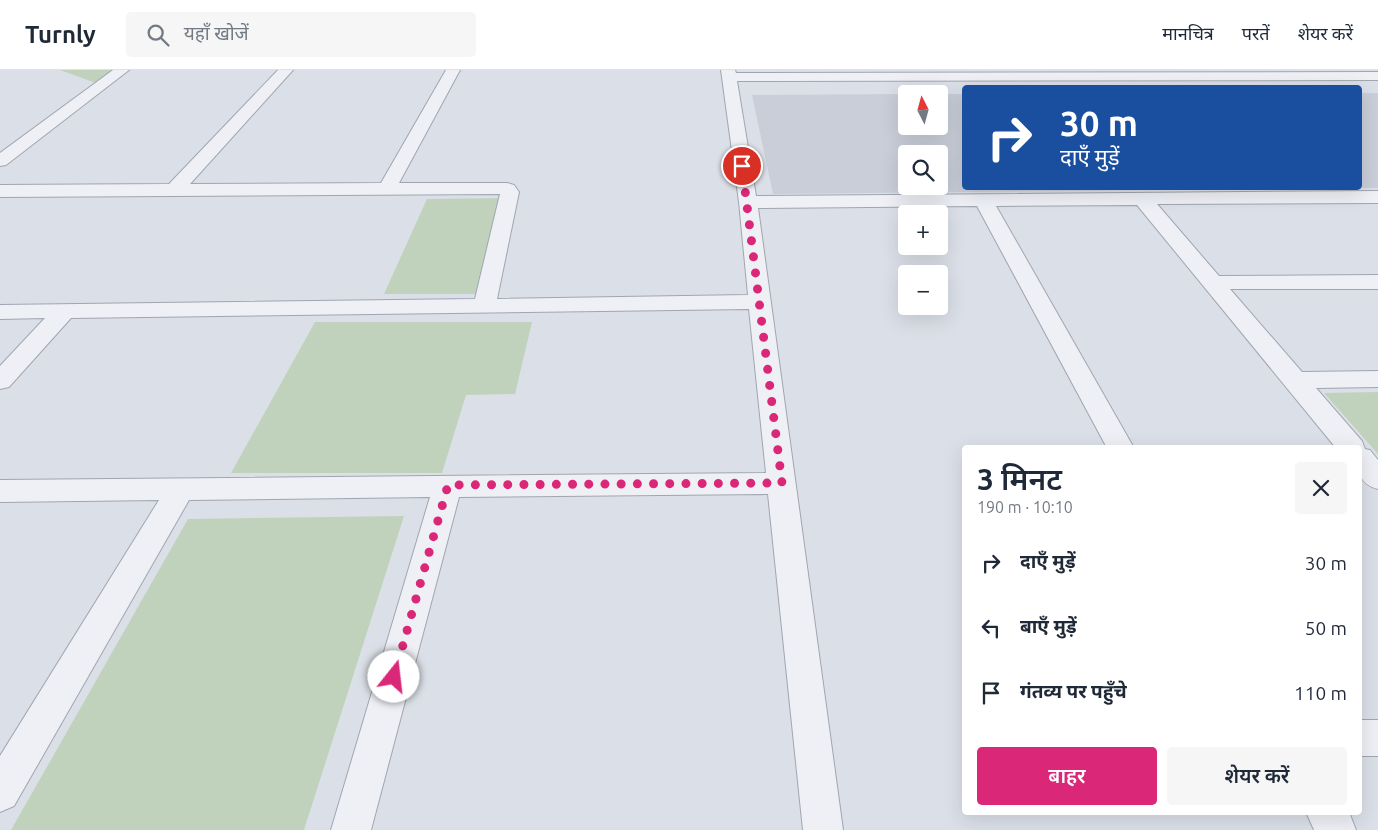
<!DOCTYPE html>
<html lang="hi">
<meta charset="utf-8">
<style>
body{margin:0;font-family:Ubuntu,"Noto Sans Devanagari",sans-serif;background:#f6f6f7;color:#1f2937;height:100vh;display:flex;flex-direction:column;font-size:19px;white-space:nowrap}
*{box-sizing:border-box;margin:0}
p{font-size:16px;color:#747a83}
.icon{flex:none;width:28px;height:28px;fill:none;stroke:currentColor;stroke-width:2;stroke-linecap:round;stroke-linejoin:round}
.map{position:relative;flex:1;overflow:hidden}
.details{position:absolute;left:962px;top:375px;width:400px;height:370px;display:flex;flex-direction:column;background:#fff;border-radius:5px;box-shadow:0 5px 20px #0002}
.details>*{flex:none}
.hud{position:absolute;left:962px;top:15px;width:400px;height:105px;border-radius:5px;box-shadow:0 5px 20px #0002;background:#1a4fa0;color:#fff;overflow:hidden}
.needle{width:32px;rotate:354deg}
.fabs{position:absolute;left:898px;top:15px;display:grid;gap:10px}
.fabs a{display:grid;place-items:center;width:50px;height:50px;border-radius:5px;background:#fff;box-shadow:0 5px 20px #0002;font-size:25px}
.pin{position:absolute;display:grid;place-items:center;width:42px;height:42px;color:#fff;margin:-21px;border:2px solid #fff;border-radius:50%;box-shadow:0 1px 5px #0007}
.me{position:absolute;width:55px;margin:-28px;rotate:16deg;stroke-linejoin:round;filter:drop-shadow(0 0 4px #0008)}
.turn{display:flex;align-items:center;gap:18px;height:105px;padding:0 15px;font-size:22px}
.turn .icon{width:65px;height:65px;stroke-width:2.5}
.turn b{display:block;font-size:35px;line-height:42px}
.round{display:grid;place-items:center;flex:none;width:52px;height:52px;border-radius:5px;background:#f6f6f7}
.head{display:flex;align-items:center;justify-content:space-between;height:85px;padding:0 15px}
h1{font-size:30px;font-weight:600;line-height:38px}
.cta{display:flex;gap:10px;margin-top:auto;padding:10px 15px}
.cta a{flex:1;height:58px;border-radius:5px;background:#db2777;color:#fff;font-size:20px;font-weight:600;line-height:58px;text-align:center}
.cta a+a{background:#f6f6f7;color:#1f2937}
ul{padding:0;list-style:none}
li{display:flex;align-items:center;gap:15px;height:65px;padding:0 15px}
li div{flex:1}
li b{display:block;font-size:19px}
li em{font-style:normal}
header{display:flex;align-items:center;gap:30px;box-sizing:border-box;height:70px;padding:0 25px;background:#fff;border-bottom:1px solid #e0e1e3}
header strong{font-size:24px}
nav{display:flex;gap:28px;margin-inline-start:auto;font-size:18px}
.search{width:350px;height:45px;background:#f6f6f7;display:flex;align-items:center;gap:12px;box-sizing:border-box;padding:0 18px;border-radius:5px;color:#747a83;font-size:19px}
.map>svg:first-child{display:block}
.built{fill:#c9ced9;fill-rule:evenodd}
.green{fill:#c0d2bb}
.lines{fill:none;stroke-linecap:round;stroke-linejoin:round}
.minor-casing{stroke:#a0a6b1;stroke-width:2}
.minor{fill:#eef0f5;fill-rule:evenodd}
.route{stroke:#db2777;stroke-width:9;stroke-dasharray:0 16.2}
</style>
<header>
<strong>Turnly</strong>
<div class="search"><svg class="icon" aria-label="search" viewBox="0 0 24 24"><circle cx="10" cy="10" r="6"/><path d="M15 15l6 6"/></svg>यहाँ खोजें</div>
<nav><a>मानचित्र</a><a>परतें</a><a>शेयर करें</a></nav>
</header>
<div class="map">
<svg width="1378" height="760" viewBox="0 0 1378 760">
<rect width="100%" height="100%" fill="#dbdfe7"/>
<path class="built" d="M 1360,23 L 1378,23 L 1378,118 L 773,124 L 752,25 L 906,24 L 906,56 L 939,56 L 939,24 L 965,24 L 965,118 L 1360,118 ZM 906,84 L 939,84 L 939,116 L 906,116 Z"/>
<path class="green" d="M 60,0 L 113,0 L 96,13 Z
M 509,128 L 480,224 L 384,224 L 427,129 Z
M 315,252 L 532,252 L 515,324 L 466,325 L 442,403 L 231,403 Z
M 1378,322 L 1378,384 L 1324,323 Z
M 404,446 L 304,760 L 11,760 L 188,449 Z"/>
<g class="lines">
<defs>
<path id="minor" d="M 113,0 L 129,0 L 6,95 L 0,96 L 0,83 Z
M 278,0 L 293,0 L 190,114 L 381,113 L 446,0 L 460,0 L 399,113 L 507,113 L 514,115 L 519,122 L 497,229 L 748,225 L 739,132 L 721,0 L 735,0 L 736,3 L 1378,2 L 1378,10 L 737,11 L 756,126 L 1378,121 L 1378,133 L 1157,134 L 1219,206 L 1378,205 L 1378,219 L 1230,219 L 1302,302 L 1378,301 L 1378,317 L 1316,318 L 1362,371 L 1365,379 L 1370,380 L 1378,390 L 1378,419 C 1355,413 1360,398 1360,378 L 1336,378 L 1137,135 L 996,136 L 1134,378 L 1107,378 L 977,136 L 758,138 L 843,760 L 803,760 L 768,424 L 459,427 L 371,760 L 331,760 L 430,427 L 189,430 L 14,736 L 0,742 L 0,686 L 159,430 L 0,432 L 0,410 L 766,403 L 749,239 L 71,248 L 9,317 L 0,319 L 0,296 L 45,248 L 0,249 L 0,235 L 475,229 L 500,124 L 0,127 L 0,115 L 169,114 Z
M 1360,650 L 1378,650 L 1378,686 L 1360,686 Z
M 1306,742 L 1349,742 L 1356,760 L 1314,760 Z"/>
</defs>
<use href="#minor" class="minor-casing"/>
<use href="#minor" class="minor"/>
</g>
<g class="lines">
<path class="route" d="M 394,607 L 448,415 L 782,413 L 742,96"/>
</g>
</svg>
<div class="fabs">
<a><svg class="needle" viewBox="-14 -14 28 28"><path d="M0-13l5 13h-10z" fill="#e53935"/><path d="M0 13l5-13h-10z" fill="#747a83"/></svg></a>
<a><svg class="icon" aria-label="search" viewBox="0 0 24 24"><circle cx="10" cy="10" r="6"/><path d="M15 15l6 6"/></svg></a>
<a>+</a>
<a>−</a>
</div>
<div class="pin" style="left:742px;top:96px;background:#d93025"><svg class="icon" aria-label="arrive" viewBox="0 0 24 24"><path d="M6 21V4h12l-3 4 3 4H6"/></svg></div>
<svg class="me" style="left:394px;top:607px" viewBox="-20 -20 40 40"><circle r="19" fill="#fff"/><path d="M0-13L10 11 0 6-10 11z" fill="#db2777"/></svg>
<div class="hud">
<div class="turn"><svg class="icon" aria-label="right" viewBox="0 0 24 24"><path d="M7 20v-9h11M14 6l5 5-5 5"/></svg><div><b>30 m</b>दाएँ मुड़ें</div></div>
</div>
<section class="details">
<div class="head"><div><h1>3 मिनट</h1><p>190 m · 10:10</p></div><a class="round"><svg class="icon" aria-label="close" viewBox="0 0 24 24"><path d="M6 6l12 12M18 6L6 18"/></svg></a></div>
<ul>
<li><svg class="icon" aria-label="right" viewBox="0 0 24 24"><path d="M7 20v-9h11M14 6l5 5-5 5"/></svg><div><b>दाएँ मुड़ें</b></div><em>30 m</em></li>
<li><svg class="icon" aria-label="left" viewBox="0 0 24 24"><path d="M17 20v-9H6M10 6l-5 5 5 5"/></svg><div><b>बाएँ मुड़ें</b></div><em>50 m</em></li>
<li><svg class="icon" aria-label="arrive" viewBox="0 0 24 24"><path d="M6 21V4h12l-3 4 3 4H6"/></svg><div><b>गंतव्य पर पहुँचे</b></div><em>110 m</em></li>
</ul>
<div class="cta"><a>बाहर</a><a>शेयर करें</a></div>
</section>
</div>
